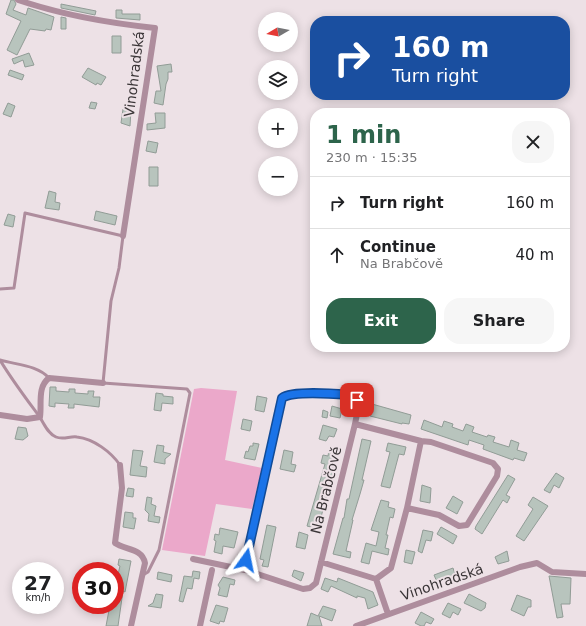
<!DOCTYPE html>
<meta charset="utf-8">
<style>
body{margin:0;font-family:"DejaVu Sans",sans-serif;background:#f6f6f6;color:#202124;height:100vh;display:flex;flex-direction:column;font-size:15px;white-space:nowrap}
*{box-sizing:border-box;margin:0}
p{font-size:13px;color:#757577}
.icon{flex:none;width:22px;height:22px;fill:none;stroke:currentColor;stroke-width:2;stroke-linecap:round;stroke-linejoin:round}
.map{position:relative;flex:1;overflow:hidden}
.details{position:absolute;left:310px;top:108px;width:260px;height:244px;display:flex;flex-direction:column;background:#fff;border-radius:16px;box-shadow:0 2px 10px #0003}
.details>*{flex:none}
.guide{position:absolute;left:310px;top:16px;width:260px;height:84px;border-radius:16px;box-shadow:0 2px 10px #0003;background:#1a4fa0;color:#fff;overflow:hidden}
.needle{width:26px;rotate:260deg}
.buttons{position:absolute;left:258px;top:12px;display:grid;gap:8px}
.buttons a{display:grid;place-items:center;width:40px;height:40px;border-radius:50%;background:#fff;box-shadow:0 2px 10px #0003;font-size:20px}
.speed{position:absolute;left:12px;top:562px;display:flex;gap:8px;font-size:20px;font-weight:700;text-align:center}
.speed>*{display:grid;place-content:center;width:52px;height:52px;border-radius:50%;background:#fff;box-shadow:0 2px 10px #0003;line-height:1}
.speed small{font-size:10px;font-weight:400}
.speed .limit{border:6px solid #d22;background:#fff;color:#111}
.pin{position:absolute;display:grid;place-items:center;width:34px;height:34px;color:#fff;margin:-17px;border-radius:8px;box-shadow:0 2px 6px #0006}
.me{position:absolute;width:44px;margin:-22px;rotate:12deg;stroke-linejoin:round;filter:drop-shadow(0 0 3px #0008)}
.turn{display:flex;align-items:center;gap:14px;height:84px;padding:0 16px;font-size:18px}
.turn .icon{width:52px;height:52px;stroke-width:2.5}
.turn b{display:block;font-size:28px;line-height:34px}
.round{display:grid;place-items:center;flex:none;width:42px;height:42px;border-radius:16px;background:#f6f6f6}
.head{display:flex;align-items:center;justify-content:space-between;height:68px;padding:0 16px}
h1{font-size:24px;font-weight:600;line-height:30px;color:#2d644b}
.button{display:flex;gap:8px;margin-top:auto;padding:8px 16px}
.button a{flex:1;height:46px;border-radius:16px;background:#2d644b;color:#fff;font-size:16px;font-weight:600;line-height:46px;text-align:center}
.button a+a{background:#f6f6f6;color:#202124}
ul{padding:0;list-style:none}
li{display:flex;align-items:center;gap:12px;height:52px;padding:0 16px;border-top:1px solid #e0e0e0}
li div{flex:1}
li b{display:block;font-size:15px}
li em{font-style:normal}
.map>svg:first-child{display:block}
.green{fill:#eba8ca}
.building{fill:#b8c4bd;stroke:#919c96}
.lines{fill:none;stroke-linecap:round;stroke-linejoin:round}
.service{stroke:#ae8d9d;stroke-width:3}
.minor{stroke:#ae8d9d;stroke-width:6}
.route-casing{stroke:#114b97;stroke-width:10}
.route{stroke:#1a73e8;stroke-width:7}
.labels{text-anchor:middle;stroke-width:4;stroke-linejoin:round;paint-order:stroke}
.street-label{font-size:14px;fill:#3a3537;stroke:#ede1e6}
</style>
<div class="map">
<svg width="586" height="626" viewBox="0 0 586 626">
<rect width="100%" height="100%" fill="#ede1e6"/>
<path class="green" d="M 201,388 L 237,391 L 225,460 L 262,468 L 252,509 L 216,504 L 205,556 L 162,550 L 194,389 Z"/>
<path class="building" d="M 11,0 L 14,0 L 16,4 L 13,10 L 26,15 L 28,8 L 54,17 L 51,30 L 46,29 L 45,31 L 30,29 L 17,55 L 7,50 L 21,21 L 6,14 Z
M 61,4 L 96,11 L 95,15 L 61,8 Z
M 116,10 L 122,10 L 122,14 L 140,14 L 140,20 L 116,18 Z
M 61,17 L 66,18 L 66,29 L 61,29 Z
M 112,36 L 121,36 L 121,53 L 112,53 Z
M 29,53 L 34,65 L 25,67 L 23,60 L 14,64 L 12,59 Z
M 171,64 L 172,72 L 168,72 L 168,79 L 166,84 L 163,105 L 154,103 L 156,91 L 161,91 L 157,66 Z
M 88,68 L 106,77 L 101,85 L 97,83 L 96,85 L 82,77 Z
M 10,70 L 24,75 L 22,80 L 8,75 Z
M 91,102 L 97,103 L 95,109 L 89,108 Z
M 8,103 L 15,106 L 11,117 L 3,114 Z
M 123,109 L 131,110 L 130,126 L 121,123 Z
M 155,113 L 165,113 L 165,128 L 147,130 L 147,124 L 156,123 Z
M 148,141 L 158,143 L 156,153 L 146,151 Z
M 149,167 L 158,167 L 158,186 L 149,186 Z
M 49,191 L 56,193 L 55,202 L 60,203 L 59,210 L 45,208 Z
M 96,211 L 117,216 L 115,225 L 94,220 Z
M 8,214 L 15,216 L 13,227 L 4,225 Z
M 50,387 L 56,387 L 56,391 L 69,392 L 69,389 L 75,389 L 75,393 L 88,394 L 88,391 L 94,391 L 93,397 L 100,397 L 99,407 L 74,404 L 74,408 L 68,408 L 69,404 L 55,403 L 55,407 L 49,406 Z
M 156,393 L 163,394 L 163,396 L 173,397 L 173,404 L 162,403 L 161,411 L 154,410 Z
M 257,396 L 267,398 L 264,412 L 255,410 Z
M 372,404 L 411,415 L 409,424 L 402,423 L 402,424 L 370,416 Z
M 332,406 L 342,409 L 340,418 L 330,416 Z
M 323,410 L 328,412 L 327,418 L 322,417 Z
M 243,419 L 252,421 L 250,431 L 241,429 Z
M 424,420 L 442,427 L 444,421 L 453,424 L 452,427 L 463,431 L 466,424 L 474,427 L 472,432 L 487,437 L 488,435 L 495,437 L 493,442 L 509,447 L 511,440 L 519,443 L 517,450 L 527,453 L 524,461 L 514,458 L 513,460 L 483,449 L 484,445 L 469,440 L 468,445 L 421,429 Z
M 323,425 L 337,429 L 334,437 L 329,436 L 326,441 L 319,439 Z
M 18,427 L 26,428 L 28,436 L 23,440 L 15,439 Z
M 362,439 L 371,441 L 362,480 L 364,480 L 360,494 L 352,520 L 353,520 L 346,551 L 351,552 L 350,558 L 333,554 L 343,518 L 344,518 L 347,499 L 349,499 Z
M 253,443 L 259,444 L 255,460 L 244,458 L 246,451 L 248,452 L 250,446 L 253,446 Z
M 388,443 L 406,447 L 404,455 L 399,454 L 390,488 L 381,486 L 390,452 L 386,451 Z
M 157,445 L 164,446 L 163,452 L 171,454 L 165,459 L 165,464 L 154,462 Z
M 133,450 L 143,451 L 140,466 L 147,467 L 146,477 L 130,475 Z
M 284,450 L 293,452 L 291,464 L 296,465 L 294,472 L 280,469 Z
M 329,450 L 337,452 L 330,487 L 329,486 L 318,529 L 307,526 L 325,464 L 321,463 L 323,455 L 328,456 Z
M 556,473 L 564,478 L 559,488 L 554,485 L 550,493 L 544,490 Z
M 508,475 L 515,479 L 506,495 L 510,497 L 507,503 L 503,500 L 482,534 L 475,529 L 476,526 Z
M 422,485 L 431,488 L 430,503 L 420,501 Z
M 128,488 L 134,489 L 133,497 L 126,496 Z
M 453,496 L 463,502 L 457,514 L 446,508 Z
M 147,497 L 152,498 L 151,504 L 156,506 L 154,516 L 160,517 L 159,523 L 148,521 L 149,514 L 145,510 Z
M 533,497 L 548,506 L 524,541 L 516,536 L 533,509 L 528,505 Z
M 381,500 L 389,502 L 388,507 L 395,509 L 393,518 L 390,517 L 386,535 L 388,535 L 385,548 L 389,549 L 388,555 L 372,551 L 369,564 L 361,562 L 366,543 L 376,546 L 379,532 L 371,530 Z
M 125,512 L 133,513 L 133,518 L 136,518 L 134,529 L 123,527 Z
M 267,525 L 276,527 L 268,567 L 262,566 L 264,560 L 260,559 Z
M 441,527 L 457,536 L 453,544 L 437,534 Z
M 220,528 L 238,532 L 234,548 L 223,546 L 222,554 L 214,552 L 216,541 L 214,540 L 215,534 L 219,535 Z
M 423,530 L 433,532 L 431,541 L 426,540 L 422,553 L 418,551 Z
M 299,532 L 308,535 L 305,549 L 296,547 Z
M 406,550 L 415,552 L 412,564 L 404,562 Z
M 507,551 L 509,561 L 498,564 L 495,557 Z
M 119,559 L 131,561 L 125,592 L 123,591 L 118,626 L 106,626 L 110,605 L 115,605 L 115,593 L 119,570 L 120,566 L 118,565 Z
M 453,568 L 456,577 L 437,582 L 434,575 Z
M 294,570 L 304,573 L 301,581 L 292,576 Z
M 193,571 L 200,572 L 199,579 L 194,578 L 192,589 L 187,588 L 183,602 L 179,601 L 184,576 L 192,577 Z
M 158,572 L 172,575 L 171,582 L 157,579 Z
M 549,576 L 571,578 L 570,604 L 561,604 L 563,617 L 557,618 Z
M 223,577 L 235,580 L 234,585 L 230,584 L 227,597 L 218,595 L 220,588 L 218,585 Z
M 325,578 L 337,582 L 338,578 L 373,592 L 378,605 L 368,609 L 365,598 L 357,596 L 357,598 L 331,586 L 328,592 L 321,589 Z
M 15,581 L 21,583 L 21,590 L 14,588 Z
M 156,594 L 163,595 L 161,608 L 148,606 L 153,603 Z
M 469,594 L 486,603 L 485,608 L 481,611 L 464,603 Z
M 517,595 L 531,600 L 531,607 L 528,607 L 524,616 L 511,610 Z
M 448,603 L 461,609 L 458,615 L 453,612 L 450,618 L 442,614 Z
M 216,605 L 228,608 L 224,622 L 220,621 L 219,624 L 210,621 Z
M 323,606 L 336,610 L 332,621 L 319,616 L 322,626 L 307,626 L 311,613 L 318,616 Z
M 421,612 L 434,619 L 431,624 L 426,622 L 424,626 L 421,626 L 415,623 Z"/>
<g class="lines">
<path class="service" d="M 0,289 L 14,288 L 25,213 L 123,236 L 119,268 L 111,301 L 103,383 L 187,389 L 190,393 L 159,550 L 148,572 L 143,575
M 0,360 C 12,380 25,397 39,416 C 44,423 47,433 56,437 C 63,440 70,436 77,437 C 94,439 111,452 120,465
M 0,360 C 17,365 37,365 49,378"/>
<path class="minor" d="M 18,0 C 62,15 108,23 155,28 L 123,236
M 0,415 L 27,419 L 40,417 C 42,404 37,387 49,378 L 103,383
M 355,424 L 421,441
M 120,465 L 122,488 L 115,543 C 125,550 142,548 145,563 L 131,626
M 193,559 L 245,570 L 303,589 L 310,588 L 316,583 L 355,424 C 357,413 361,404 352,395 C 338,394 293,390 282,399 L 245,570
M 321,562 L 376,579
M 388,614 L 376,579 L 391,568 L 407,508 L 421,441 L 431,442 L 493,463 L 498,469 L 497,476 L 467,525 L 459,526 L 439,515 L 407,508
M 200,626 L 212,570
M 356,626 L 520,567 L 537,563 L 552,572 L 586,574"/>
</g>
<g class="lines">
<defs>
<path id="route" d="M 246,560 L 282,398 C 293,390 338,394 352,395 L 357,400"/>
</defs>
<use href="#route" class="route-casing"/>
<use href="#route" class="route"/>
</g>
<g class="labels">
<g class="street-label">
<text transform="translate(134 74) rotate(-83)" y="5">Vinohradská</text>
<text transform="translate(326 490) rotate(-76)" y="5">Na Brabčově</text>
<text transform="translate(442 582) rotate(-19)" y="5">Vinohradská</text>
</g>
</g>
</svg>
<div class="buttons">
<a><svg class="needle" viewBox="-14 -14 28 28"><path d="M0-13l5 13h-10z" fill="#e53935"/><path d="M0 13l5-13h-10z" fill="#757577"/></svg></a>
<a><svg class="icon" aria-label="layers" viewBox="0 0 24 24"><path d="M12 4l9 5-9 5-9-5zM3 14l9 5 9-5"/></svg></a>
<a>+</a>
<a>−</a>
</div>
<div class="speed"><div>27<small>km/h</small></div><div class="limit">30</div></div>
<div class="pin" style="left:357px;top:400px;background:#d93025"><svg class="icon" aria-label="arrive" viewBox="0 0 24 24"><path d="M6 21V4h12l-3 4 3 4H6"/></svg></div>
<svg class="me" style="left:246px;top:560px" viewBox="-20 -20 40 40"><path d="M0-17L14 15 0 8-14 15z" fill="#1a73e8" stroke="#fff" stroke-width="4"/></svg>
<div class="guide">
<div class="turn"><svg class="icon" aria-label="right" viewBox="0 0 24 24"><path d="M7 20v-9h11M14 6l5 5-5 5"/></svg><div><b>160 m</b>Turn right</div></div>
</div>
<section class="details">
<div class="head"><div><h1>1 min</h1><p>230 m · 15:35</p></div><a class="round"><svg class="icon" aria-label="close" viewBox="0 0 24 24"><path d="M6 6l12 12M18 6L6 18"/></svg></a></div>
<ul>
<li><svg class="icon" aria-label="right" viewBox="0 0 24 24"><path d="M7 20v-9h11M14 6l5 5-5 5"/></svg><div><b>Turn right</b></div><em>160 m</em></li>
<li><svg class="icon" aria-label="ahead" viewBox="0 0 24 24"><path d="M12 20V5M6 11l6-6 6 6"/></svg><div><b>Continue</b><p>Na Brabčově</p></div><em>40 m</em></li>
</ul>
<div class="button"><a>Exit</a><a>Share</a></div>
</section>
</div>
